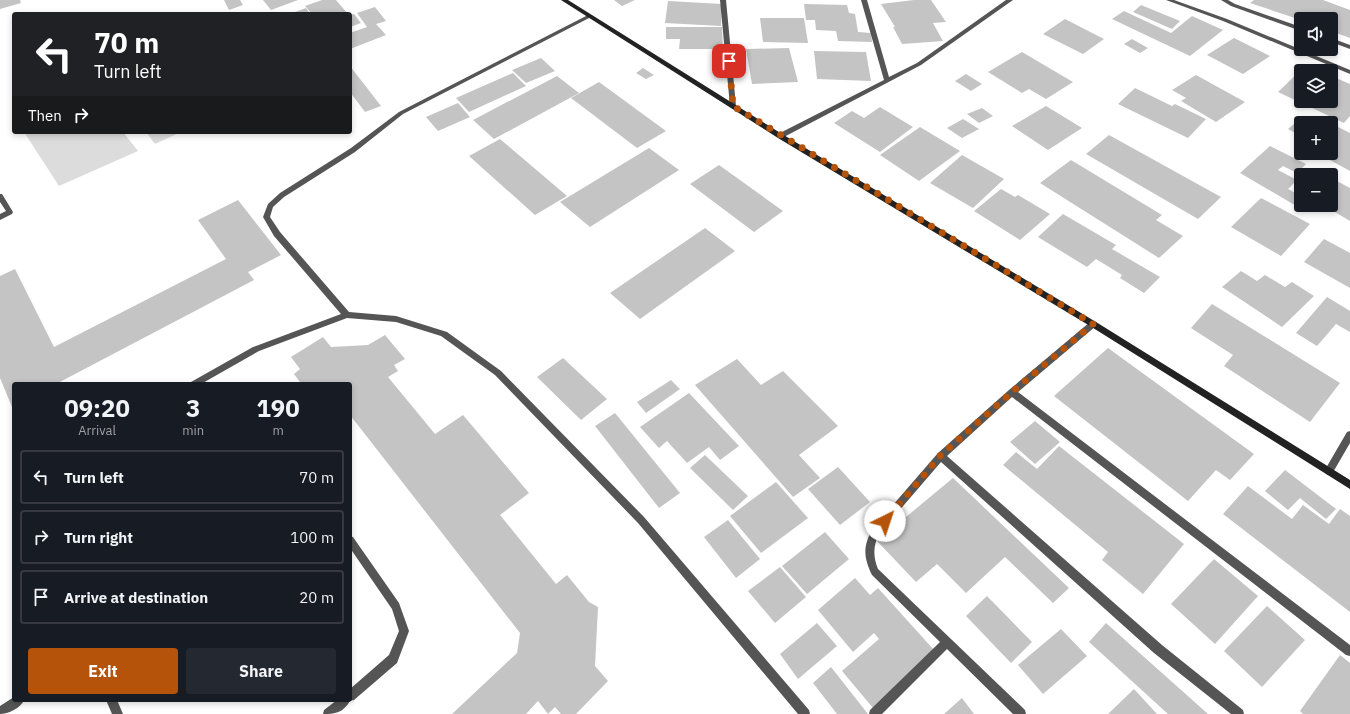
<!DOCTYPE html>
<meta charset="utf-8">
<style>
body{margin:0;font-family:"IBM Plex Sans",sans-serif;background:#242831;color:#f1f3f6;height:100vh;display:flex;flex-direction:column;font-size:15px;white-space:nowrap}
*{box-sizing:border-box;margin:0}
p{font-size:13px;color:#9ea1a6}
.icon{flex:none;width:22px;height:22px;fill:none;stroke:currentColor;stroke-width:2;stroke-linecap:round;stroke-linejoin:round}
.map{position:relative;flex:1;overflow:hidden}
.drawer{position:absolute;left:12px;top:382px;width:340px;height:320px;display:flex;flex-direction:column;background:#171b24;border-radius:4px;box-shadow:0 2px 6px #0003}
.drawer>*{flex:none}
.top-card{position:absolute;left:12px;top:12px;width:340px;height:122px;border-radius:4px;box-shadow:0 2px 6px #0003;background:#202124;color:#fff;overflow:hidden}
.fabs{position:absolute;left:1294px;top:12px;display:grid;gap:8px}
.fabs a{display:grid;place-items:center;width:44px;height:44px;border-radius:4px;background:#171b24;box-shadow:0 2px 6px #0003;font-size:20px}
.pin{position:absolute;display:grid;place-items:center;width:34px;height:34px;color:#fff;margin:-17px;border-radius:8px;box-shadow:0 2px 6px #0006}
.me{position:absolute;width:44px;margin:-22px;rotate:41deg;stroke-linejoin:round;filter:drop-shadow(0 0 3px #0008)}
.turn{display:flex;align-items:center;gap:14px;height:84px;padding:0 16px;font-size:18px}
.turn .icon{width:52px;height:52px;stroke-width:2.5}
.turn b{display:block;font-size:28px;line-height:34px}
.then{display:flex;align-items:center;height:38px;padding:0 16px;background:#0003;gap:8px;font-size:15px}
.eta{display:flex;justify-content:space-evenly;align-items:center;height:68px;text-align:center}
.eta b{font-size:24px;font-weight:700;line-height:28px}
.button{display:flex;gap:8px;margin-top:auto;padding:8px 16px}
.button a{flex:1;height:46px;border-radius:4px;background:#b45309;color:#fff;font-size:16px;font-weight:700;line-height:46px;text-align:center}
.button a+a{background:#242831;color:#f1f3f6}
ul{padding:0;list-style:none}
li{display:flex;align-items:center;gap:12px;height:54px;margin:0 8px 6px;padding:0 8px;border:2px solid #363941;border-radius:4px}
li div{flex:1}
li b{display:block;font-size:15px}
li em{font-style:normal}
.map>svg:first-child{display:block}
.green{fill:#dcdcdc}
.building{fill:#c4c4c4}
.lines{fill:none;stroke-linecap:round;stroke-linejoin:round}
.lane{fill:#555;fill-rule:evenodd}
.street{fill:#555;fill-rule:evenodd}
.secondary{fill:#222;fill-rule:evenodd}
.route{stroke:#b45309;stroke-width:7;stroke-dasharray:0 12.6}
</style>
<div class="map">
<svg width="1350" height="714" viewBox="0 0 1350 714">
<rect width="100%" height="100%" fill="#fff"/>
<path class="green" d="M 24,132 L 123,132 L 138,151 L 59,186 Z
M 146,132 L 181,132 L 155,144 Z"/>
<path class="building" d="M 0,0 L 20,0 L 21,3 L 0,9 Z
M 224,0 L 240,0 L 243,5 L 229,10 Z
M 263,0 L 298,0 L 271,10 Z
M 322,0 L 336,0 L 348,14 L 312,14 L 305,6 Z
M 614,0 L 635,0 L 622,6 Z
M 914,0 L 931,0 L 946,22 L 933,23 L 943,41 L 902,44 L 893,27 L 895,27 L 881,4 Z
M 1254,0 L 1323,0 L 1350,10 L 1350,38 L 1331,31 L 1331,19 L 1301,20 L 1250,3 Z
M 668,1 L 722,4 L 721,26 L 665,23 Z
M 804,4 L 847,5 L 849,13 L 855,14 L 858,32 L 871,33 L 872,42 L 838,41 L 836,31 L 816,30 L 815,20 L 806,20 Z
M 1141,5 L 1180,21 L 1172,29 L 1133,12 Z
M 375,7 L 386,21 L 376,24 L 386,35 L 350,49 L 350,33 L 367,27 L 357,13 Z
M 306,8 L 310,14 L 296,14 L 295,12 Z
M 1124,11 L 1171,33 L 1192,16 L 1223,30 L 1190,56 L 1112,19 Z
M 354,14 L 361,23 L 350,27 L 350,15 Z
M 760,18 L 804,18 L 808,43 L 763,42 Z
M 1065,19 L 1104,39 L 1083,54 L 1043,34 Z
M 666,27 L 722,27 L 723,49 L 679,49 L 680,39 L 666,39 Z
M 1234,38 L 1270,56 L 1243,74 L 1207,55 Z
M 1132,39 L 1148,48 L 1140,53 L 1124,44 Z
M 789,48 L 798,82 L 752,84 L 746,49 Z
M 814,51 L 866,52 L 871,81 L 817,79 Z
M 1022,52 L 1073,82 L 1046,99 L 1029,89 L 1022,93 L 988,72 Z
M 541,58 L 555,71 L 526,83 L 512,70 Z
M 1306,65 L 1320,71 L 1301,71 L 1301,101 L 1331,101 L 1331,76 L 1350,84 L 1350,116 L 1344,123 L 1278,92 Z
M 350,66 L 381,106 L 365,112 L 350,92 Z
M 643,68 L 654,75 L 646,79 L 636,73 Z
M 513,73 L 526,86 L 469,112 L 456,98 Z
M 966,74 L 982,84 L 971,91 L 955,81 Z
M 1196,75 L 1245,102 L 1216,122 L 1181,101 L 1186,98 L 1172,90 Z
M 557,76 L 579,93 L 494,139 L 473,120 Z
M 599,82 L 666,131 L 637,148 L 571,98 Z
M 1135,88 L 1172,106 L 1175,104 L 1206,119 L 1188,138 L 1118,104 Z
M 458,103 L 470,117 L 438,131 L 426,117 Z
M 1046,106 L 1082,128 L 1048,150 L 1012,126 Z
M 880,107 L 913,127 L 880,152 L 834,123 L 852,111 L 864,118 Z
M 982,108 L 993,116 L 979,123 L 967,114 Z
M 963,119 L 979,129 L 962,138 L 947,128 Z
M 1300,119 L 1308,123 L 1301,123 L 1301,144 L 1295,141 L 1301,136 L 1288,129 Z
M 920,127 L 960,151 L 919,181 L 880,155 Z
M 1338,127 L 1350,133 L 1350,171 L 1317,153 L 1331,153 L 1331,132 Z
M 1109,135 L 1221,197 L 1198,219 L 1086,154 Z
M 500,139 L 567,196 L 535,215 L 469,156 Z
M 1270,146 L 1306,164 L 1297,173 L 1283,166 L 1278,170 L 1297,180 L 1288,189 L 1301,196 L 1301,204 L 1298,207 L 1240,173 Z
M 649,148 L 679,170 L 590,227 L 560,202 Z
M 962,155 L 1004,179 L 973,208 L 930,183 Z
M 1071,160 L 1162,215 L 1156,220 L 1183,236 L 1159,258 L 1040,183 Z
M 719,165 L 783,211 L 754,232 L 690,184 Z
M 1331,178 L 1350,188 L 1350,221 L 1323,205 L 1331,205 Z
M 1001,189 L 1015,197 L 1018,195 L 1050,214 L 1020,240 L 974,211 Z
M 1261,198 L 1310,224 L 1281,256 L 1231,227 Z
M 238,200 L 281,255 L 248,272 L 254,280 L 56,384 L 14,384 L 14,406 L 12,407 L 0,378 L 0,276 L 15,269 L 54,347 L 226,259 L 198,220 Z
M 1063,214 L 1116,245 L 1112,249 L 1160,277 L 1144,293 L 1120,278 L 1122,275 L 1096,259 L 1087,267 L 1038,237 Z
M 705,228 L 735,251 L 640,319 L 610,293 Z
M 1324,239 L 1350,253 L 1350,288 L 1304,262 Z
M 1241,271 L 1257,281 L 1265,275 L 1285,287 L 1292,282 L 1314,296 L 1282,327 L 1222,287 Z
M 1327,297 L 1350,311 L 1350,332 L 1336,324 L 1317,346 L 1296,333 Z
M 1212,304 L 1340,383 L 1310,422 L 1224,366 L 1233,355 L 1191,328 Z
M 385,335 L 405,359 L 394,365 L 398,371 L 388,377 L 435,434 L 463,415 L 529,493 L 500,515 L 556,584 L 567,575 L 589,602 L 598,607 L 595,666 L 608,681 L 576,714 L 561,714 L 555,707 L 548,714 L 538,701 L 526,714 L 452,714 L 517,653 L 520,633 L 350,415 L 350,384 L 298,384 L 300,382 L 294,374 L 300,369 L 291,357 L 323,337 L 331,347 L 368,345 Z
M 1108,348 L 1254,454 L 1230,480 L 1216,470 L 1188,501 L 1054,396 Z
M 563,358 L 607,399 L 581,420 L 537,377 Z
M 737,359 L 761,385 L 783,371 L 838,426 L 799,455 L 820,478 L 793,497 L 695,385 Z
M 671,380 L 680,389 L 646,413 L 637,402 Z
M 689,393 L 739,446 L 720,460 L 709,447 L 687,463 L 667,441 L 659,448 L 640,427 Z
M 615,413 L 680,493 L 659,508 L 595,426 Z
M 1035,421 L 1060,442 L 1035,464 L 1010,442 Z
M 1059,446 L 1184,544 L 1143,594 L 1102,560 L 1108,552 L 1003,465 L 1016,452 L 1037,469 Z
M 705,455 L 748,496 L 733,510 L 690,468 Z
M 838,467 L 870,502 L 840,525 L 808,489 Z
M 1285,470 L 1336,509 L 1326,519 L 1300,498 L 1288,510 L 1265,491 Z
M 953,478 L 1069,588 L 1053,603 L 1005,557 L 966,593 L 937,564 L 916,582 L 877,541 Z
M 776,482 L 808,518 L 761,553 L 730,516 Z
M 1248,486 L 1292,519 L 1303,505 L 1329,524 L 1340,509 L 1350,516 L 1350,612 L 1223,514 Z
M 728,520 L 760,559 L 736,578 L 704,537 Z
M 825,532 L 849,559 L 807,594 L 782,566 Z
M 1214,559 L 1258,596 L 1215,644 L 1171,604 Z
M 780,567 L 806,597 L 775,623 L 748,591 Z
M 855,578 L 870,595 L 878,588 L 934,650 L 873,708 L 842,671 L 879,639 L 874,633 L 853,652 L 818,610 Z
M 987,596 L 1032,642 L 1011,663 L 966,616 Z
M 1267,606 L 1305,640 L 1262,687 L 1224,651 Z
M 817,623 L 837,646 L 798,679 L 780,654 Z
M 1106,623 L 1208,714 L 1168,714 L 1089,642 Z
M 1061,629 L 1087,656 L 1043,694 L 1018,665 Z
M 1340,655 L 1350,663 L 1350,714 L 1303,714 L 1300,711 Z
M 831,667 L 868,714 L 837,714 L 813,683 Z
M 1134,689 L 1157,714 L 1108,714 Z
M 962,698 L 974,714 L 944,714 Z"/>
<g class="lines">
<path class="lane" d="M 350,536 L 353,537 L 399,603 L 409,631 L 397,663 L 354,700 L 350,701 C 343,713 335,714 323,714 L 324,710 L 337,700 L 350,700 L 350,689 L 389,655 L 399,631 L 392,609 L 350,548 Z
M 106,700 L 117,700 L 123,714 L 112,714 Z"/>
<path class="street" d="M 720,0 L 726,0 L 736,106 L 733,108 L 730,106 Z
M 861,0 L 867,0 L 889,77 L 917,63 L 1006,0 L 1013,0 L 921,65 L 782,138 L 778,138 L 778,134 L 884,80 Z
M 1166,0 L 1174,0 L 1227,19 L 1350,70 L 1350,74 L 1223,21 Z
M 1221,0 L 1228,0 L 1235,4 L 1301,27 L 1301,31 L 1231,6 Z
M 588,15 L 593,16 L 403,114 L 355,152 L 284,197 L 273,207 L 270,217 L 280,232 L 349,312 L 396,316 L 447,332 L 501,371 L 644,517 L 809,710 L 810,714 L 798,714 L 638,523 L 495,375 L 441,336 L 396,322 L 347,318 L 259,351 L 201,384 L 190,384 L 191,382 L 253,347 L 341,314 L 274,236 L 263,217 L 268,204 L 280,193 L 351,148 L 399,112 Z
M 1331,38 L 1350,45 L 1350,49 L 1331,42 Z
M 0,194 L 2,194 L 13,212 L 12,214 L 0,220 L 0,214 L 6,211 L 0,202 Z
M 1093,321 L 1096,322 L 1097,324 L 1096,326 L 1018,392 L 1350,645 L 1350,656 L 1346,655 L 1012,397 L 947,456 L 1162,645 L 1243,710 L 1244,714 L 1231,714 L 1154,653 L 941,462 L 879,534 C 873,546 873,557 878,569 L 1025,710 L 1026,714 L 1013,714 L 947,649 L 882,714 L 869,714 L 870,710 L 940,642 L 872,575 C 863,556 863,546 873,528 L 938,453 L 1009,390 L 1090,322 Z
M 1350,431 L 1350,443 L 1332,474 L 1329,475 L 1326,474 L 1325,471 L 1326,468 L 1347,432 Z
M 14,697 L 14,700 L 24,700 C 21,708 8,714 0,714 L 0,706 Z"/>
<path class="secondary" d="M 561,0 L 568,0 L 782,134 L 1096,322 L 1350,480 L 1350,489 L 1090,326 L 778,138 Z"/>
</g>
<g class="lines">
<path class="route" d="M 729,61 L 733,106 L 1093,324 L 1012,392 L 940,456 L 885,521"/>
</g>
</svg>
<div class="fabs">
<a><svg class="icon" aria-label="sound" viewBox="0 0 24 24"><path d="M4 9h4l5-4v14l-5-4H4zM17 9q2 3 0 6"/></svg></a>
<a><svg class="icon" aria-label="layers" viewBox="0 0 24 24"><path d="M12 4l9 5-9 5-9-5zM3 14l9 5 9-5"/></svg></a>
<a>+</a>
<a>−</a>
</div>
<div class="pin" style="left:729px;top:61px;background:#d93025"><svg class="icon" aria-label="arrive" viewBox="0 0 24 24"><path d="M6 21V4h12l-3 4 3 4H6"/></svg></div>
<svg class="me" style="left:885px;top:521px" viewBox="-20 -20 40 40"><circle r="19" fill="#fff"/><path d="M0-13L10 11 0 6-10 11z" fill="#b45309"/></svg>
<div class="top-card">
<div class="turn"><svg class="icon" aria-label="left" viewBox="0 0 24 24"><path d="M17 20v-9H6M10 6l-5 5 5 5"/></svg><div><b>70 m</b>Turn left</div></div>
<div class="then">Then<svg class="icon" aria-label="right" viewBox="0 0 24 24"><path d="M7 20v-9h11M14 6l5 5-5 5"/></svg></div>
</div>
<section class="drawer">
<div class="eta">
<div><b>09:20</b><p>Arrival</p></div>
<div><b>3</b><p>min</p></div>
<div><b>190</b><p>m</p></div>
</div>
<ul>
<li><svg class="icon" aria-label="left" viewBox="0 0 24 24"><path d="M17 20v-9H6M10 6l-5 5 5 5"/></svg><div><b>Turn left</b></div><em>70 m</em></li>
<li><svg class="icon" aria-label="right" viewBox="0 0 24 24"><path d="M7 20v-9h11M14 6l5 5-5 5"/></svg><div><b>Turn right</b></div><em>100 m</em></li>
<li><svg class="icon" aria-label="arrive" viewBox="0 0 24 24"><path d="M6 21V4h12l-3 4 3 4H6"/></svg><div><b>Arrive at destination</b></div><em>20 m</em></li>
</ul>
<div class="button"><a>Exit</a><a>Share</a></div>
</section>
</div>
